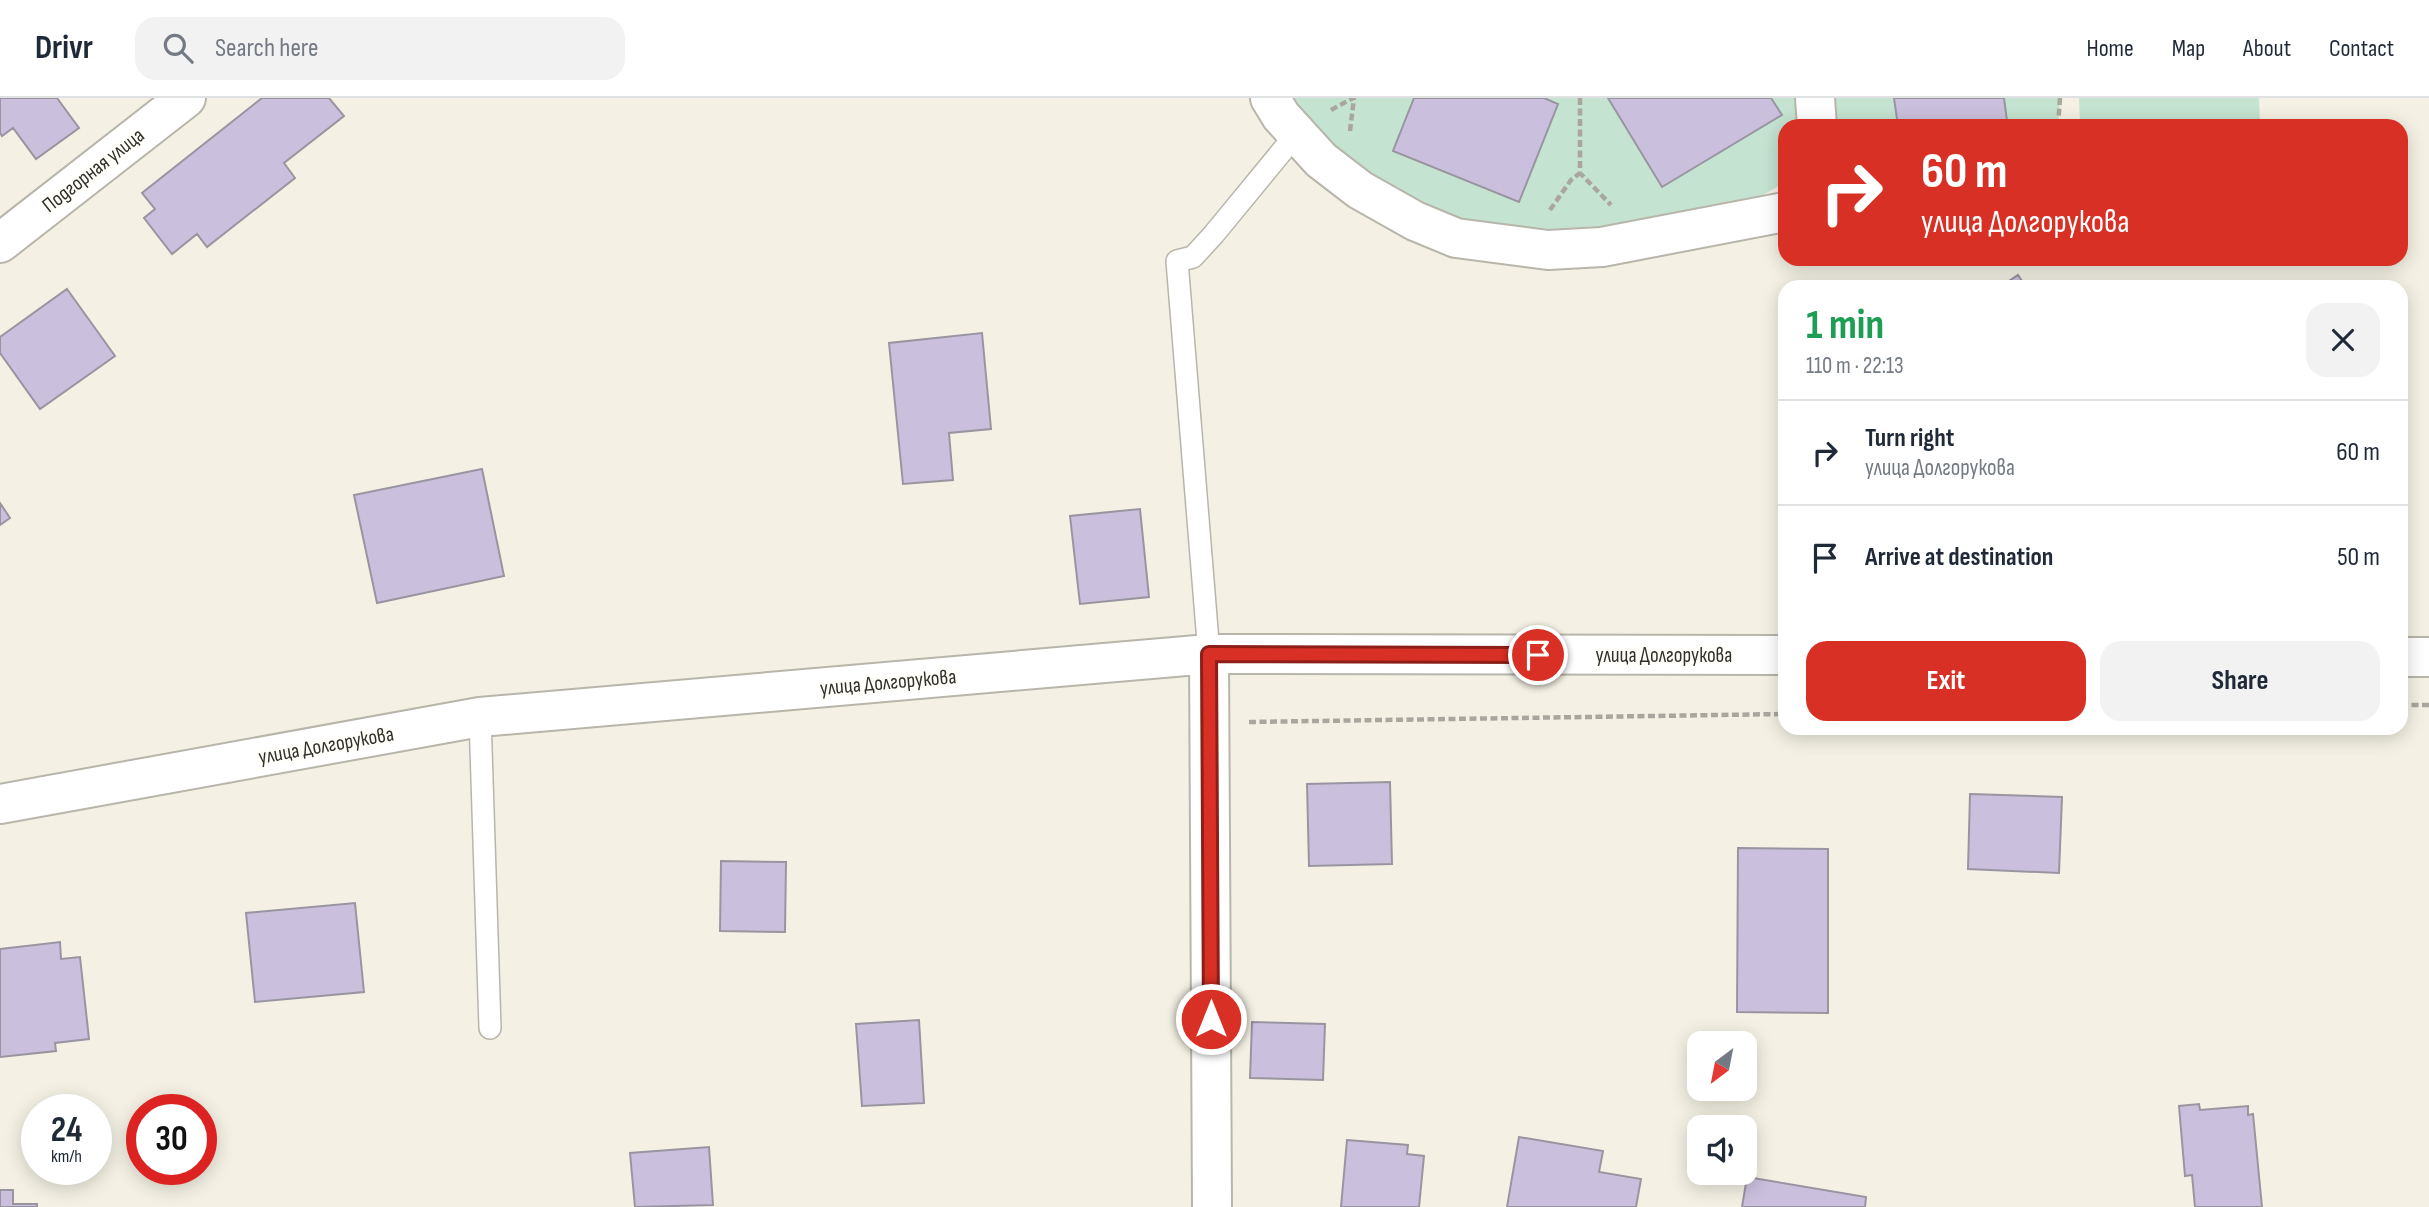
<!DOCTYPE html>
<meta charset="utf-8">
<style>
body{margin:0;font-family:"Sofia Sans Condensed",sans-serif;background:#f2f2f3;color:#1f2937;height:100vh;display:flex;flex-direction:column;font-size:26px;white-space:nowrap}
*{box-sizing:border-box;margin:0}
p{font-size:23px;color:#747a83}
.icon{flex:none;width:38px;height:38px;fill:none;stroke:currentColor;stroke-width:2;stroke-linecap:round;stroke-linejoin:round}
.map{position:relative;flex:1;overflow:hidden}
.sheet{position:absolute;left:1778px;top:182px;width:630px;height:455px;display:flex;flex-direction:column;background:#fff;border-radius:21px;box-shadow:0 4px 18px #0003}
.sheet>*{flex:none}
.guide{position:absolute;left:1778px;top:21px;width:630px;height:147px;border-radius:21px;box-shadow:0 4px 18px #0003;background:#d93025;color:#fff;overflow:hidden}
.needle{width:46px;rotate:212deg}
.tools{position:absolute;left:1687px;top:933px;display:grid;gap:14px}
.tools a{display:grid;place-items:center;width:70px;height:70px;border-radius:14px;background:#fff;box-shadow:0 4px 18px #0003;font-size:35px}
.speed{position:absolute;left:21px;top:996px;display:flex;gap:14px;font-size:35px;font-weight:700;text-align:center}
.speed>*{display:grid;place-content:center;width:91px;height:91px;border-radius:50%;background:#fff;box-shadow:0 4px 18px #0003;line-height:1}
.speed small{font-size:18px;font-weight:400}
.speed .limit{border:10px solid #d22;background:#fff;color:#111}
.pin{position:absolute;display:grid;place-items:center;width:60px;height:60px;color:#fff;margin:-30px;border:4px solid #fff;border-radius:50%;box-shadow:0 2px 7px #0007}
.me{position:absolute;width:77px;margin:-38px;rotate:0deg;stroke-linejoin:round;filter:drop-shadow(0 0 5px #0008)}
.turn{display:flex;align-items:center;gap:24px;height:147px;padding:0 28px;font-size:32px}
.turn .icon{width:91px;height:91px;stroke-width:2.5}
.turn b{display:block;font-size:49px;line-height:60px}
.round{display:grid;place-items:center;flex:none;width:74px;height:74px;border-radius:21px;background:#f2f2f3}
.head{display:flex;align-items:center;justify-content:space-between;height:119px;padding:0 28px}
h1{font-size:42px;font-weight:700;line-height:52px;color:#1e9e55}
.cta{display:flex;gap:14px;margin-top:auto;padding:14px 28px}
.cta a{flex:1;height:80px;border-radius:21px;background:#d93025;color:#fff;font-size:28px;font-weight:700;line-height:80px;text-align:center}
.cta a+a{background:#f2f2f3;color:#1f2937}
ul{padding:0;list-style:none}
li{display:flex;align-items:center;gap:21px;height:105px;padding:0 28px;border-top:2px solid #e0e1e3}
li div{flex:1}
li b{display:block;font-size:26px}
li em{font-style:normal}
header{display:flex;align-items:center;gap:42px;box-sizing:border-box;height:98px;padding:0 35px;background:#fff;border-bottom:2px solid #e0e1e3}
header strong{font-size:33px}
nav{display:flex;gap:38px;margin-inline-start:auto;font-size:24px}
.search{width:490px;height:63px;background:#f2f2f3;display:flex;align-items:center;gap:18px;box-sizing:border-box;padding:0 24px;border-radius:21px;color:#747a83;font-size:26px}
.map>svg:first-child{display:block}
.green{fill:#c5e3d1}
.building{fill:#cac0dd;stroke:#9995a0;stroke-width:2}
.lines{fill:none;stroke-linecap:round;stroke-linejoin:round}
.service-casing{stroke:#b8b5aa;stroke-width:24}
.minor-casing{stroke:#b8b5aa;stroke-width:42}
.path{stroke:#a9a79d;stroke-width:4.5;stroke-dasharray:7 3.5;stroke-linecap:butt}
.service{stroke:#fff;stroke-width:21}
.minor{stroke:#fff;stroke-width:38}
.route-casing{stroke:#8d1f18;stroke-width:18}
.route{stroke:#d93025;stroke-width:12}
.labels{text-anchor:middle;stroke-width:5;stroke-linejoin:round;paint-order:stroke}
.street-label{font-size:21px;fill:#31302b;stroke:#fffef9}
</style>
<header>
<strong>Drivr</strong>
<div class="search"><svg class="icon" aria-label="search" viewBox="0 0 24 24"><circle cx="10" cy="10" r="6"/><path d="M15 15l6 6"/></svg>Search here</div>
<nav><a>Home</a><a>Map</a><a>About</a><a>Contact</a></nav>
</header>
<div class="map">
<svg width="2429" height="1109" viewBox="0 0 2429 1109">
<rect width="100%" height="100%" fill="#f4f1e4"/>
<path class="green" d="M 1292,0 L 1414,0 L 1393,53 L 1518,104 L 1558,6 L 1544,0 L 1608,0 L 1662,88 L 1781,17 L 1771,0 L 1797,0 L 1800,28 L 1785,28 L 1785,84 L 1763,97 L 1730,108 L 1561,135 L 1469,125 L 1419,105 L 1378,84 L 1333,50 Z
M 1834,0 L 1894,0 L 1898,28 L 1837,28 Z
M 2004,0 L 2060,0 L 2058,28 L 1970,28 L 2007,23 Z
M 2079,0 L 2259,0 L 2260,28 L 2080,28 Z"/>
<path class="building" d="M 0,0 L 57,0 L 79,30 L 36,61 L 13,30 L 2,38 L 0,35 Z
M 262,0 L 329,0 L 344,18 L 284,65 L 295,80 L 207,149 L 197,136 L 172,156 L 144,120 L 155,111 L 142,95 Z
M 1414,0 L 1544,0 L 1558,6 L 1519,104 L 1393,53 Z
M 1608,0 L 1771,0 L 1782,17 L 1662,89 Z
M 1894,0 L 2004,0 L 2007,23 L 1970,28 L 1898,28 Z
M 2018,177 L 2026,189 L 2000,189 Z
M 67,191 L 115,258 L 40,311 L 0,255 L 0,239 Z
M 982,235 L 991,331 L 949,335 L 953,382 L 903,386 L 889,245 Z
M 482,371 L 504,478 L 377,505 L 354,397 Z
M 0,405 L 10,420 L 0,427 Z
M 1140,411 L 1149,499 L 1080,506 L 1070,418 Z
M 1390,684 L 1392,766 L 1309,768 L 1307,686 Z
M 1970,696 L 2062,699 L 2059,775 L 1968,771 Z
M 1738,750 L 1828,751 L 1828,915 L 1737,914 Z
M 721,763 L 786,764 L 785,834 L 720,833 Z
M 355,805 L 364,894 L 255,904 L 246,815 Z
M 60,844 L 61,861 L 80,859 L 89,941 L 55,945 L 56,953 L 0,959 L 0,851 Z
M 919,922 L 924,1005 L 862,1008 L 856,926 Z
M 1252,924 L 1325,926 L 1323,982 L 1250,980 Z
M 2199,1006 L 2200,1012 L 2248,1008 L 2248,1017 L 2253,1016 L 2262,1109 L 2195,1109 L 2192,1077 L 2185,1078 L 2179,1008 Z
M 1519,1039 L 1603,1053 L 1599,1074 L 1641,1081 L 1636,1109 L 1507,1109 Z
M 1347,1042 L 1408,1047 L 1407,1056 L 1424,1058 L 1419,1109 L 1341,1109 Z
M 709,1049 L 713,1107 L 635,1109 L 630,1055 Z
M 1747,1079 L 1866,1099 L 1865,1109 L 1742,1109 Z
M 0,1092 L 13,1092 L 13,1106 L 37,1106 L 37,1109 L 0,1109 Z"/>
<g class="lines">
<defs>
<path id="service" d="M 1209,556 L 1177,163 L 1193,159 L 1214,136 L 1297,35
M 480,619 L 490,930"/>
<path id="minor" d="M 1270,0 L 1281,18 L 1321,62 L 1360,92 L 1415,123 L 1456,140 L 1548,152 L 1602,149 L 1785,114
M 1815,0 L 1817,28
M 0,145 L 186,0
M 1209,556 L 1212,1109
M 2401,559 L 2429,559
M 0,706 L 480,619 L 1209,556 L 1785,557"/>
</defs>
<use href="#service" class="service-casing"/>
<use href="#minor" class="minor-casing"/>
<path class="path" d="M 1580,0 L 1580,75 L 1611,107
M 1331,12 L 1353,0
M 2058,28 L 2060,0
M 1350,33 L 1354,0
M 1550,112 L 1571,82 L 1580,75
M 2401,607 L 2429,607
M 1249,624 L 1785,616"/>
<use href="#service" class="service"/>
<use href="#minor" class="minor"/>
</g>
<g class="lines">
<defs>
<path id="route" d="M 1211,921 L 1209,556 L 1538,557"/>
</defs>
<use href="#route" class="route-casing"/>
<use href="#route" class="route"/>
</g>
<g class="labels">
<g class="street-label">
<text transform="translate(93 72) rotate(-38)" y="7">Подгорная улица</text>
<text x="1664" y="564">улица Долгорукова</text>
<text transform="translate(888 584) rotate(-5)" y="7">улица Долгорукова</text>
<text transform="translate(326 647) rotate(-10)" y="7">улица Долгорукова</text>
</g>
</g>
</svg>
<div class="tools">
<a><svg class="needle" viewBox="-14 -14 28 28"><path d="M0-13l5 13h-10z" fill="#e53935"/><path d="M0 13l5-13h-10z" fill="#747a83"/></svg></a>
<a><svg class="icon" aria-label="sound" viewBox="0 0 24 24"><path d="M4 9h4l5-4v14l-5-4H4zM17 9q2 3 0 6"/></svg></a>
</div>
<div class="speed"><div>24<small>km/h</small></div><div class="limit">30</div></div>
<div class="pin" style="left:1538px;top:557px;background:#d93025"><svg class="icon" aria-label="arrive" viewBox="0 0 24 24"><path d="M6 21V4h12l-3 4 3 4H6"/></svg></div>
<svg class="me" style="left:1211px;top:921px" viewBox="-20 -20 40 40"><circle r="17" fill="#d93025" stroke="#fff" stroke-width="3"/><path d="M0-11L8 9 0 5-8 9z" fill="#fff"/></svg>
<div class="guide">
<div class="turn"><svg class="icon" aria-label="right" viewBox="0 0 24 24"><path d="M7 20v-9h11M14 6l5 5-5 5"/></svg><div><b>60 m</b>улица Долгорукова</div></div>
</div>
<section class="sheet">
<div class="head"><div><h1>1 min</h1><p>110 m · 22:13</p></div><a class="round"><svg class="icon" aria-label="close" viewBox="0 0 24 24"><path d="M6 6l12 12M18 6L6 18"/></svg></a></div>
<ul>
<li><svg class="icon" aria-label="right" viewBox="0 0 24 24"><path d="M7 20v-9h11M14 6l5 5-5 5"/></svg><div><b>Turn right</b><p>улица Долгорукова</p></div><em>60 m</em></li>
<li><svg class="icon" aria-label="arrive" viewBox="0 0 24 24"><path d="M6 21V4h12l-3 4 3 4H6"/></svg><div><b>Arrive at destination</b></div><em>50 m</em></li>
</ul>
<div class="cta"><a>Exit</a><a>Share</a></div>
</section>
</div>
